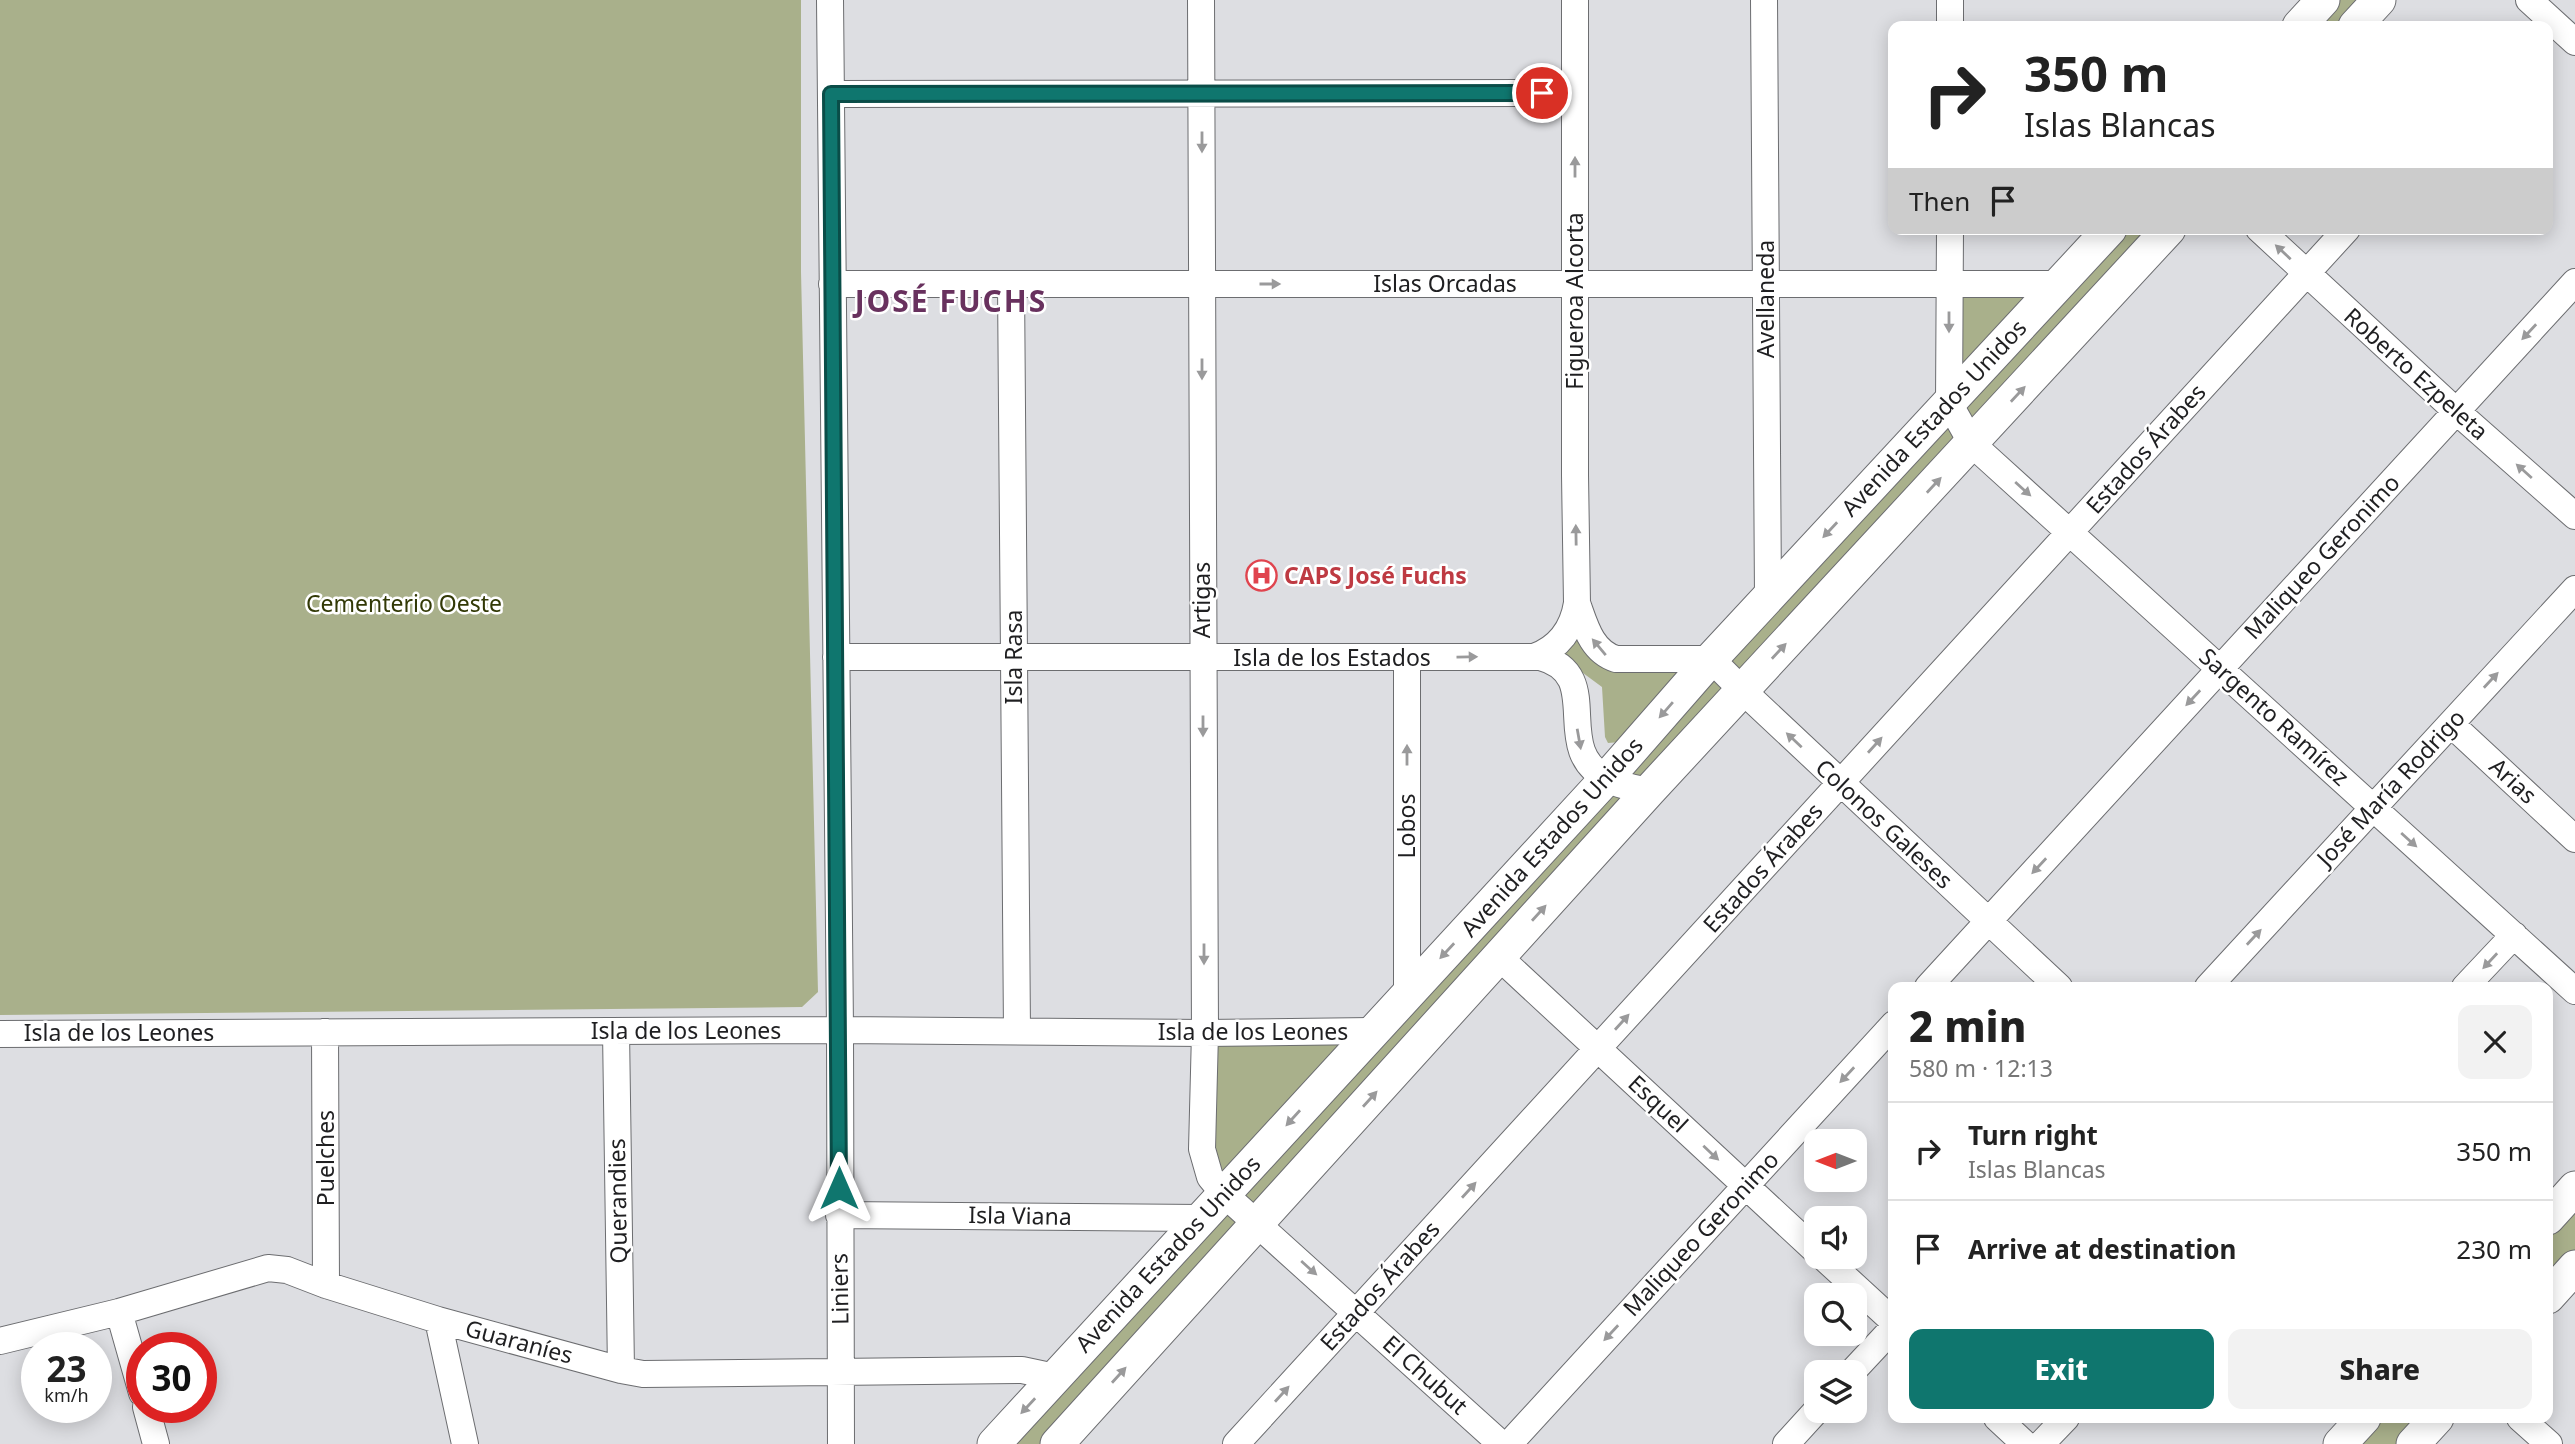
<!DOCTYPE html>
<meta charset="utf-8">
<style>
body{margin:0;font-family:"Noto Sans",sans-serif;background:#f2f2f2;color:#222;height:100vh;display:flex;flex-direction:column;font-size:26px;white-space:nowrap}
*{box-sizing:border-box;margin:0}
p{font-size:23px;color:#767676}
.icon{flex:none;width:38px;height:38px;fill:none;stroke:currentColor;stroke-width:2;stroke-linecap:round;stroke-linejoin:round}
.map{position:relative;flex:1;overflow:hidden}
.drawer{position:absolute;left:1888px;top:982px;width:665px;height:441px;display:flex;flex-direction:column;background:#fff;border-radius:14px;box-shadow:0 4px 18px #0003}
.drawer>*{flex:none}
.top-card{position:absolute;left:1888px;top:21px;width:665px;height:214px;border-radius:14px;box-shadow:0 4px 18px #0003;background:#fff;color:#222;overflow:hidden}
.needle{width:46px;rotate:270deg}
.controls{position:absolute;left:1804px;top:1129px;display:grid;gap:14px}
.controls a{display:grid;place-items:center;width:63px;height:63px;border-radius:14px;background:#fff;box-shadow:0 4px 18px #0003;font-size:35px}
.speed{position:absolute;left:21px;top:1332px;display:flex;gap:14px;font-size:35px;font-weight:700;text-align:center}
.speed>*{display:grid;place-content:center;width:91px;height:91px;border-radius:50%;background:#fff;box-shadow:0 4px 18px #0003;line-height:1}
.speed small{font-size:18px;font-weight:400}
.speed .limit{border:10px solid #d22;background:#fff;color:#111}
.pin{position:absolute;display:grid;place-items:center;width:60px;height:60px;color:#fff;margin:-30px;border:4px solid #fff;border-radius:50%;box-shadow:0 2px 7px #0007}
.me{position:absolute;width:77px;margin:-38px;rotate:0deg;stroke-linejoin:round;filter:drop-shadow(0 0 5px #0008)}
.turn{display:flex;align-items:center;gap:24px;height:147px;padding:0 21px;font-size:32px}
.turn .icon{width:91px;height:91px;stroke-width:2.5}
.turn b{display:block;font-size:49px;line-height:60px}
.then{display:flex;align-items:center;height:66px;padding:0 21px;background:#0003;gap:14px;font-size:26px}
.round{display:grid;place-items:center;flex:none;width:74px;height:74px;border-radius:14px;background:#f2f2f2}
.overview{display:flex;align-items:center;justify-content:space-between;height:119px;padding:0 21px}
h1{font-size:42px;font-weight:800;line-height:52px}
.primary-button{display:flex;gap:14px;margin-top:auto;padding:14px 21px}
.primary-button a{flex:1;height:80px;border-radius:14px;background:#0f766e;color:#fff;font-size:28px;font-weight:800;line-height:80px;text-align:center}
.primary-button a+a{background:#f2f2f2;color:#222}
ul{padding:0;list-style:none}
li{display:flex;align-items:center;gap:21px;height:98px;padding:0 21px;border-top:2px solid #e0e0e0}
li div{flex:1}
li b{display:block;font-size:26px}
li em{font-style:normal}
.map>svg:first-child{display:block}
.green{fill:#a9b08b}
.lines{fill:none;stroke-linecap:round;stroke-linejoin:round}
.minor-casing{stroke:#6c6d70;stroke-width:28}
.major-casing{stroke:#6c6d70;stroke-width:35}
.minor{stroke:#fff;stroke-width:26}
.major{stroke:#fff;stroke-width:33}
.oneway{fill:#9a9a9b}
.route-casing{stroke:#0a4d48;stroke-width:18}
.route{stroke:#0f766e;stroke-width:12}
.labels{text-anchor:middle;stroke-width:5;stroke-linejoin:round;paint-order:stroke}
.street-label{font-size:23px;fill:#1f1f21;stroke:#fff}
.health-label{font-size:23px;font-weight:bold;fill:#be3a42;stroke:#fff;text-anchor:start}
.park-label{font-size:23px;fill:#323906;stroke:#fff}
.district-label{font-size:30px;font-weight:bold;letter-spacing:2px;fill:#68315e;stroke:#fff}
</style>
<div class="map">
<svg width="2575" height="1444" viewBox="0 0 2575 1444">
<rect width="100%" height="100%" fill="#dddee2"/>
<path class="green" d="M 0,0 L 801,0 L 801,272 L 818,992 L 802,1007 L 0,1015 Z
M 2323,0 L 2379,0 L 2355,26 L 2299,26 Z
M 2110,229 L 2169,229 L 1057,1444 L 994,1444 L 1224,1194 L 1202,1149 L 1205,1033 L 1370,1033 Z
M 1962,296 L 2026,296 L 1961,371 Z
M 1580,629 C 1587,645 1590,662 1608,669 L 1676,672 L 1679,679 L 1620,742 L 1608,743 L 1605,737 L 1602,687 L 1564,659 L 1565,650 Z
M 2575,1188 L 2575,1267 L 2548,1297 L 2548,1218 Z
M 2364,1418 L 2437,1418 L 2413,1444 L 2340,1444 Z"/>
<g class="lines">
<defs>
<path id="minor" d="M 830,0 L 840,1030 L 841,1444
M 1201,0 L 1205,1033 L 1202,1149 L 1210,1177 L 1224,1194 L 1501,1444
M 1764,0 L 1768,597
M 1950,0 L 1950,26
M 2529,0 L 2575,42
M 831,94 L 1575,93
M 1950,229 L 1949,403 L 1972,444 L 2575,991
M 2259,229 L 2456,411 L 2575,516
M 832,284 L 2059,284
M 1011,284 L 1017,1031
M 1577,603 C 1585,625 1591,651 1616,659 L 1711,659 L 1742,690 L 2059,987
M 836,657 L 1540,657 C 1608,675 1548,749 1608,779 C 1620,786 1635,788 1649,791
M 1534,657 C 1559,648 1573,628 1577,603 L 1575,475 L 1575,0
M 2451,724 L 2575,839
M 1499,957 L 1816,1251
M 1928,987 L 2575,282
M 2208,987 L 2575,589
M 2465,987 L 2514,935
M 1407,995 L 1407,658
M 616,1031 L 621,1370
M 325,1032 L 326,1285
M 0,1034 L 840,1030 L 1205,1033 L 1372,1031
M 839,1215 L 1201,1218
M 1822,1256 L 1894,1322
M 119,1312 L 142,1393
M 438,1320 L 465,1444
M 0,1341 L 119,1312 L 268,1268 L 287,1270 L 326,1285 L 438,1320 L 621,1370 L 643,1374 L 1022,1370 L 1055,1377
M 1852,1372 L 1894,1327
M 146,1407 L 156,1444
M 1997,1418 L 2025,1444
M 2520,1418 L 2549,1444
M 1236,1444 L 2347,229
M 1509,1444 L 1894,1024
M 1786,1444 L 1817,1410
M 2041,1444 L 2066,1418"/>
<path id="major" d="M 2299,26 L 2323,0
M 2355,26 L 2379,0
M 2548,1218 L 2575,1188
M 2548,1297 L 2575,1267
M 994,1444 L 1606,779 L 1711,659 L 2110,229
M 1057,1444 L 1649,791 L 2169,229
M 2340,1444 L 2364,1418
M 2413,1444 L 2437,1418"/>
</defs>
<use href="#minor" class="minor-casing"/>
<use href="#major" class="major-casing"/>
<use href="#minor" class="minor"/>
<use href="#major" class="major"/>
</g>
<defs><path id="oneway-solid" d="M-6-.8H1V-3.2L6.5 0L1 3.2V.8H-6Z" transform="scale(1.75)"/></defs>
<g class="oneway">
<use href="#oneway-solid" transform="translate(1202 142) rotate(90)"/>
<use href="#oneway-solid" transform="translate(1575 167) rotate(-90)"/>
<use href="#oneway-solid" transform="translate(2283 252) rotate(-137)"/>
<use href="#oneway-solid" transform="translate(1270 284)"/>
<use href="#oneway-solid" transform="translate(1949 322) rotate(90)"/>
<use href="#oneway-solid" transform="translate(2529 332) rotate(133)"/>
<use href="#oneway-solid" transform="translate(1202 369) rotate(90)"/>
<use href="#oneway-solid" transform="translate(2018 394) rotate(-47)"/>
<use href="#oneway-solid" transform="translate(2524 471) rotate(-138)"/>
<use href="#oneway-solid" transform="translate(1934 485) rotate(-47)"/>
<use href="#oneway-solid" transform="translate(2023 489) rotate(42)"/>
<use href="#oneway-solid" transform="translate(1830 530) rotate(133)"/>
<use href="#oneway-solid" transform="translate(1576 535) rotate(-91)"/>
<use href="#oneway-solid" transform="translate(1599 647) rotate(-130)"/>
<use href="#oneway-solid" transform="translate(1779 651) rotate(-47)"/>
<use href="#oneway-solid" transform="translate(1467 657) rotate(-1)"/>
<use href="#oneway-solid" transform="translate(2491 680) rotate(-47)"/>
<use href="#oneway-solid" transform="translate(2193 698) rotate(133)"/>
<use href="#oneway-solid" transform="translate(1666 710) rotate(131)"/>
<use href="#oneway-solid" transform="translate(1203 726) rotate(90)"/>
<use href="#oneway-solid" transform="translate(1579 739) rotate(80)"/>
<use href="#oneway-solid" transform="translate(1794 740) rotate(-137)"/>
<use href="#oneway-solid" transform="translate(1875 745) rotate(-48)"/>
<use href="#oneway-solid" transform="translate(1407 755) rotate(-90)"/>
<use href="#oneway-solid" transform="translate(2409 840) rotate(42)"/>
<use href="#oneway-solid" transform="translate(2039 866) rotate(133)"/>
<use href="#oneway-solid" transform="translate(1539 913) rotate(-48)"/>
<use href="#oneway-solid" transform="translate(2254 937) rotate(-47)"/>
<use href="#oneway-solid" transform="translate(1447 951) rotate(133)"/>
<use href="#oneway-solid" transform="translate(1204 954) rotate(90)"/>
<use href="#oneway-solid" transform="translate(2490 961) rotate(133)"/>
<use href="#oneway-solid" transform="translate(1622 1022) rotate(-48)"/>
<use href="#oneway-solid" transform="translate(1847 1075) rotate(133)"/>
<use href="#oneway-solid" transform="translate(1370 1099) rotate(-48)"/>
<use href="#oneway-solid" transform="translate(1293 1118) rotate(132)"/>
<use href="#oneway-solid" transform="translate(1711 1153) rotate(43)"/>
<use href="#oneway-solid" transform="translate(1469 1190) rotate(-48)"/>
<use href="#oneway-solid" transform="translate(1309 1268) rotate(42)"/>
<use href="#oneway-solid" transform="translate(1611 1333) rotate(133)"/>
<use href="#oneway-solid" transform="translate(1119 1375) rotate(-48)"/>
<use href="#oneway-solid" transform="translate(1282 1394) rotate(-48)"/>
<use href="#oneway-solid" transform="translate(1028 1406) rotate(133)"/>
</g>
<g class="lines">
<defs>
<path id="route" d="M 839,1188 L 831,94 L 1542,93"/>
</defs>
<use href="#route" class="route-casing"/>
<use href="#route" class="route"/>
</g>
<defs>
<symbol id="hospital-ring" viewBox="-11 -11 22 22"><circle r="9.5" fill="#fff" stroke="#e0444e" stroke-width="1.5"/><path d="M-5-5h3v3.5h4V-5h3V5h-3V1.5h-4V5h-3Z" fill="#e0444e"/></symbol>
</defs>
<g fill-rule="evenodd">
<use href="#hospital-ring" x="1244" y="558" width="35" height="35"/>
</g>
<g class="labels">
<g class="street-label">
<text x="1445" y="292">Islas Orcadas</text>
<text transform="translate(1766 299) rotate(-90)" y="8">Avellaneda</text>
<text transform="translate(1575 301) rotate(-90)" y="8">Figueroa Alcorta</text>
<text transform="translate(2416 374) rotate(42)" y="8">Roberto Ezpeleta</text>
<text transform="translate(1934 418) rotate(-47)" y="8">Avenida Estados Unidos</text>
<text transform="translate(2146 449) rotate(-48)" y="8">Estados Árabes</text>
<text transform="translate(2322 557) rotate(-47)" y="8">Maliqueo Geronimo</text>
<text transform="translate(1202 600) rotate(-90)" y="8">Artigas</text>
<text transform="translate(1014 657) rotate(-90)" y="8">Isla Rasa</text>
<text x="1332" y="666">Isla de los Estados</text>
<text transform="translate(2274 717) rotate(42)" y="8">Sargento Ramírez</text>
<text transform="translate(2513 781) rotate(43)" y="8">Arias</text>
<text transform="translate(2391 788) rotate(-47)" y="8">José María Rodrigo</text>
<text transform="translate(1884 824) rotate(43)" y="8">Colonos Galeses</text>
<text transform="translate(1407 826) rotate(-90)" y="8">Lobos</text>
<text transform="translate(1552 837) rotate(-48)" y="8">Avenida Estados Unidos</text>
<text transform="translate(1763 868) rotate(-48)" y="8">Estados Árabes</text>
<text x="686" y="1039">Isla de los Leones</text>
<text x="1253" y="1040">Isla de los Leones</text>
<text x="119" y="1041">Isla de los Leones</text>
<text transform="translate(1658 1104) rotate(43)" y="8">Esquel</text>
<text transform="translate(326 1158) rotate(-90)" y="8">Puelches</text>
<text transform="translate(618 1201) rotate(-91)" y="8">Querandies</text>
<text transform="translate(1020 1216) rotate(1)" y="8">Isla Viana</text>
<text transform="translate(1701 1234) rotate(-47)" y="8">Maliqueo Geronimo</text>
<text transform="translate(1168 1254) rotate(-47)" y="8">Avenida Estados Unidos</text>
<text transform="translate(1380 1286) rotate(-48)" y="8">Estados Árabes</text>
<text transform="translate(840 1289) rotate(-91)" y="8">Liniers</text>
<text transform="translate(519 1342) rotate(15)" y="8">Guaraníes</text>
<text transform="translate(1425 1375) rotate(42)" y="8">El Chubut</text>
</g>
<g class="health-label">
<text x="1284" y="584">CAPS José Fuchs</text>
</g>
<g class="park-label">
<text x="404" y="612">Cementerio Oeste</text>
</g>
<g class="district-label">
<text x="951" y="312">JOSÉ FUCHS</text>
</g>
</g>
</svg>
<div class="controls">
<a><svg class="needle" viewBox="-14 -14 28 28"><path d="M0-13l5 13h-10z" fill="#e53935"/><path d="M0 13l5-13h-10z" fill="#767676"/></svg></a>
<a><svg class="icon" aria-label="sound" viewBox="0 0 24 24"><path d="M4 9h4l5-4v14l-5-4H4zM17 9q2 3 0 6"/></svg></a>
<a><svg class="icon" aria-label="search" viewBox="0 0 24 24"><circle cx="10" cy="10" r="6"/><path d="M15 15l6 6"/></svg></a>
<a><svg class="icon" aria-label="layers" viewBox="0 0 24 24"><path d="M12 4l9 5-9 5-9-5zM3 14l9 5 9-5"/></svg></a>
</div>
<div class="speed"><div>23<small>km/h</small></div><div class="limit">30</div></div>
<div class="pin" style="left:1542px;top:93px;background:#d93025"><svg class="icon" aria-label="arrive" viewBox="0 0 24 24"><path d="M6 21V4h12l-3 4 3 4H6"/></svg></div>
<svg class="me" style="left:839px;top:1188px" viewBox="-20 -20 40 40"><path d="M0-17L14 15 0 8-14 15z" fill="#0f766e" stroke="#fff" stroke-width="4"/></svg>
<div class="top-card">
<div class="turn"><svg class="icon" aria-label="right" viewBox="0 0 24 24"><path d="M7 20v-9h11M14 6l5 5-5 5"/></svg><div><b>350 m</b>Islas Blancas</div></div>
<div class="then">Then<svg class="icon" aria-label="arrive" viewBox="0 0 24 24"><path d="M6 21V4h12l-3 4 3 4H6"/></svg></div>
</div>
<section class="drawer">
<div class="overview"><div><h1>2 min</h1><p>580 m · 12:13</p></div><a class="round"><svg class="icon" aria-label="close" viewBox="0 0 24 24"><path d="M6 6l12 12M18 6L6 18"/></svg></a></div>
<ul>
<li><svg class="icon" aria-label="right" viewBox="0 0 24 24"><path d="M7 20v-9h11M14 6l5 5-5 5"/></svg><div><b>Turn right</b><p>Islas Blancas</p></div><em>350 m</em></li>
<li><svg class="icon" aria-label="arrive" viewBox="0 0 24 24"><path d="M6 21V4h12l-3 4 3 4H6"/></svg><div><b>Arrive at destination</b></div><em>230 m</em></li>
</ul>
<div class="primary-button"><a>Exit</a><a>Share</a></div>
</section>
</div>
